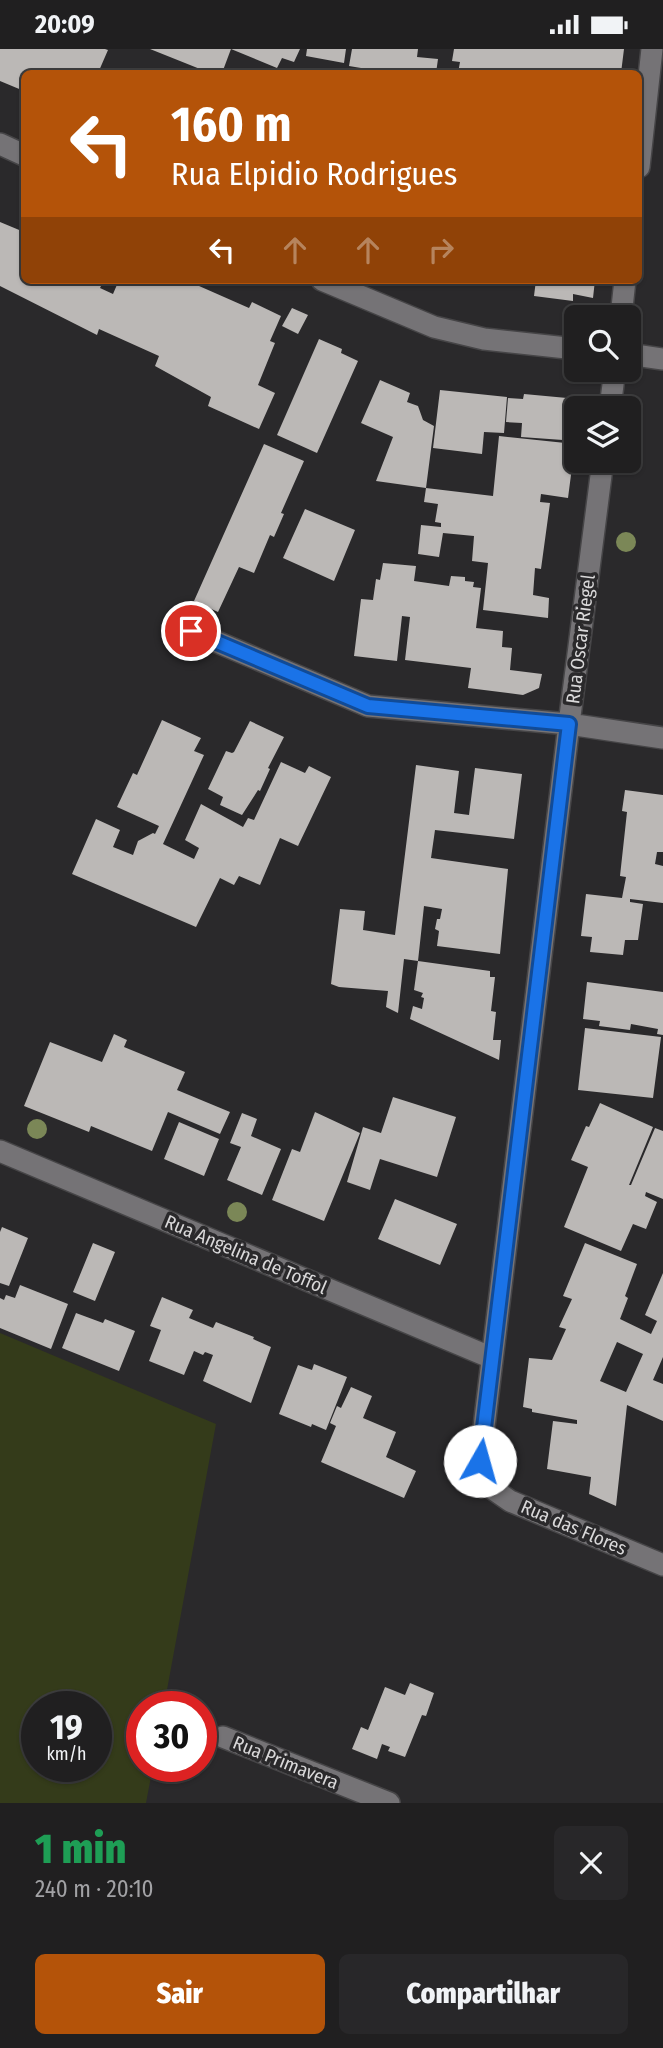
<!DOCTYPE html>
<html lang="pt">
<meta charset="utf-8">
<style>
body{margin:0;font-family:"Fira Sans Condensed",sans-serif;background:#282729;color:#f1f3f6;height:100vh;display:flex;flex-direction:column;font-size:26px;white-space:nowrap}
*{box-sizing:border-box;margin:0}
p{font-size:23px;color:#a2a2a5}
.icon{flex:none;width:38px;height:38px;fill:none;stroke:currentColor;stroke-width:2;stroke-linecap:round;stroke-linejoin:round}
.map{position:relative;height:1754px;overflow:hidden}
.drawer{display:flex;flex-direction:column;background:#201f20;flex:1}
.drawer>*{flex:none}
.guide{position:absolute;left:21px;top:21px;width:621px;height:214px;border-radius:10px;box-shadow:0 2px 5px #0004,0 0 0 2px #3d3d3e;background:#b45309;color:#fff;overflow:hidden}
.fabs{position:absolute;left:564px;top:256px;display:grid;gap:14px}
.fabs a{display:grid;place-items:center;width:77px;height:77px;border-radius:10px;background:#201f20;box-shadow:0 2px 5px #0004,0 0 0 2px #3d3d3e;font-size:35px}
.speed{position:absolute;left:21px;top:1642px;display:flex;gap:14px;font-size:35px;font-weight:700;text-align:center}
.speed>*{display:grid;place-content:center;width:91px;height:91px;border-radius:50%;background:#201f20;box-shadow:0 2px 5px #0004,0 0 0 2px #3d3d3e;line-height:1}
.speed small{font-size:18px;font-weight:400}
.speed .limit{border:10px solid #d22;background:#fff;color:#111}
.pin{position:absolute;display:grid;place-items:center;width:60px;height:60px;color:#fff;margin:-30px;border:4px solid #fff;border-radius:50%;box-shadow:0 2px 7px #0007}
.me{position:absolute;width:77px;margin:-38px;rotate:7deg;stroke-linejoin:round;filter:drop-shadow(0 0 5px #0008)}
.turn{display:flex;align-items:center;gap:24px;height:147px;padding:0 35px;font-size:32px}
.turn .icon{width:91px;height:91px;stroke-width:2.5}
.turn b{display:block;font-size:49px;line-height:60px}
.lanes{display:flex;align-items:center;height:66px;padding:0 35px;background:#0003;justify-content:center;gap:35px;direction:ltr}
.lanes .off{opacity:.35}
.round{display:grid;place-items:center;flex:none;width:74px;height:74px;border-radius:10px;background:#282729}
.head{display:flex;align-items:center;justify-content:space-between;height:119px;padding:0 35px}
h1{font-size:42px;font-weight:800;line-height:52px;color:#1e9e55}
.button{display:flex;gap:14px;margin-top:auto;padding:14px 35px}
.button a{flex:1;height:80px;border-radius:10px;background:#b45309;color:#fff;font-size:28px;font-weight:800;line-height:80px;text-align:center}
.button a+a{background:#282729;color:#f1f3f6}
.status{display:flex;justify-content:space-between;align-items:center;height:49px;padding:0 35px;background:#201f20;direction:ltr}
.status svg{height:19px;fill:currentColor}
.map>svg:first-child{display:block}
.green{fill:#343b1a;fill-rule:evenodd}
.building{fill:#bbb8b6;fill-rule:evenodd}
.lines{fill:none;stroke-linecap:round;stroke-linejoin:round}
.minor-casing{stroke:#464547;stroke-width:24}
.minor{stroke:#757376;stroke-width:21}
.tree{fill:#7b8757}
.route-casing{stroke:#114b97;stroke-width:18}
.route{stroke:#1a73e8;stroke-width:12}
.labels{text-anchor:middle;stroke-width:7;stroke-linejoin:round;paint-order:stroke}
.street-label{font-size:19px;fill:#d9d8d9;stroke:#2a292b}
</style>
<div class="status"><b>20:09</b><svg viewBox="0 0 49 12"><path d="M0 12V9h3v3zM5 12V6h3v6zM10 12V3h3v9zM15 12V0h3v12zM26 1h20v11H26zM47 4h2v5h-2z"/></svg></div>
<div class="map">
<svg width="663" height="1754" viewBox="0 0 663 1754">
<rect width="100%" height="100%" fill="#2a292b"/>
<path class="green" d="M 0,1284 L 216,1375 L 164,1657 L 142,1657 L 142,1717 L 153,1717 L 146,1754 L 0,1754 ZM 37,1657 L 96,1657 L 96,1717 L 37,1717 Z"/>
<path class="building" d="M 0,0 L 105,0 L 108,1 L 98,24 L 24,24 L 24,42 L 0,32 Z
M 150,0 L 300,0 L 294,13 L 282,9 L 277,19 L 231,0 L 222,24 L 210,24 Z
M 307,0 L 346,0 L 344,14 L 306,7 Z
M 352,0 L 418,0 L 417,8 L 438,10 L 436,24 L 373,24 L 373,21 L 349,17 Z
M 454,0 L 624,0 L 621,24 L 501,24 L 501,22 L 497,21 L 496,24 L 458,24 L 460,13 L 452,12 Z
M 0,173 L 24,183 L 24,231 L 104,231 L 100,239 L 113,245 L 119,231 L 175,231 L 188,237 L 190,233 L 249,259 L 252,253 L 281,267 L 270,292 L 275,294 L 258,336 L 275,344 L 259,380 L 208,357 L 211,348 L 155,317 L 159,307 L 99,280 L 97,286 L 0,237 Z
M 536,231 L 595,231 L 593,249 L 573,245 L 573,252 L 534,247 Z
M 292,259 L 308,266 L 298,285 L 282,277 Z
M 319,290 L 342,300 L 341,304 L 358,312 L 317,404 L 277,386 Z
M 380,331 L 410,344 L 407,353 L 418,357 L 423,371 L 434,377 L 426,439 L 376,432 L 393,388 L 361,374 Z
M 440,341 L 507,348 L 504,384 L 484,383 L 482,405 L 433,399 Z
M 524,345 L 567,349 L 563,391 L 521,388 L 522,374 L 506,373 L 508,349 L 523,350 Z
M 499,387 L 575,395 L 568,449 L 541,445 L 540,453 L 550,454 L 541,520 L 535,519 L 533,546 L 549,549 L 548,569 L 483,561 L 488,514 L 472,512 L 474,487 L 443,484 L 439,508 L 418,505 L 421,476 L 441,478 L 441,474 L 435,473 L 438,455 L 424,453 L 426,439 L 493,447 Z
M 264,395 L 304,412 L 281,464 L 284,465 L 274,488 L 270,486 L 254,524 L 239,518 L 218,563 L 194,552 Z
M 305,460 L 355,481 L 334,532 L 283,509 Z
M 383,514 L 416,517 L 414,532 L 449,537 L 451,527 L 465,528 L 465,532 L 474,533 L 473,538 L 481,539 L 476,579 L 503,582 L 502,598 L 512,599 L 510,621 L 542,625 L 539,639 L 523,646 L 468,639 L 471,619 L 405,611 L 410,568 L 402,567 L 397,612 L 354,607 L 361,550 L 373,551 L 376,530 L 380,531 Z
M 162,671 L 201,689 L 194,702 L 204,706 L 163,795 L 194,810 L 199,799 L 185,791 L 201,755 L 243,778 L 248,769 L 254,771 L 281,713 L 305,724 L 309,717 L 331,728 L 298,797 L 280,789 L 260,836 L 239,827 L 234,836 L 220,829 L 196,878 L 72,825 L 96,770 L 120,781 L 113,798 L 133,806 L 138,792 L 153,784 L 155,785 L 159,777 L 117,758 L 133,724 L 137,726 Z
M 250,672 L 284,688 L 268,719 L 270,720 L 260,742 L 258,741 L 242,766 L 220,756 L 223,748 L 208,740 L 226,702 L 232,704 L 234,703 Z
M 416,716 L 459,722 L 454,764 L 469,766 L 475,719 L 522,725 L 514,790 L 435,781 L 431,809 L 508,820 L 500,905 L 437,897 L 439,882 L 435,880 L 437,870 L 440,870 L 442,860 L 424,857 L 418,912 L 404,910 L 398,964 L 386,958 L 388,942 L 339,938 L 331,935 L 340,860 L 365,862 L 363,881 L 395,886 Z
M 625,741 L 663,746 L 663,803 L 657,803 L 655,815 L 663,817 L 663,854 L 630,850 L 630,853 L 643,855 L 638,891 L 625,891 L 623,906 L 590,903 L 592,888 L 581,887 L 586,845 L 622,849 L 626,828 L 620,827 L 627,763 L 622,762 Z
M 418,912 L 490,922 L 490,928 L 495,928 L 491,962 L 496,963 L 493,991 L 501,991 L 499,1011 L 410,970 L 413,957 L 422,960 L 424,949 L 421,948 L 423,944 L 414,941 Z
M 587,933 L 663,943 L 663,986 L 657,985 L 658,980 L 631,975 L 630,981 L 599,977 L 600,972 L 583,970 Z
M 585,979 L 661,988 L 653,1049 L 578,1041 Z
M 114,985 L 127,991 L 124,998 L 185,1023 L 177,1041 L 230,1063 L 220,1085 L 168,1063 L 152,1102 L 91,1077 L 89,1083 L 24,1057 L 50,993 L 102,1013 Z
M 393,1048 L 456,1068 L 437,1128 L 380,1110 L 370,1141 L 347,1133 L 363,1078 L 381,1084 Z
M 600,1054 L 653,1078 L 629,1136 L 631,1136 L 655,1079 L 663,1082 L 663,1150 L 646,1143 L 645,1147 L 657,1153 L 646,1180 L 633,1175 L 621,1202 L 564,1178 L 588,1118 L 571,1111 L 586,1077 L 589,1078 Z
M 315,1063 L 360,1084 L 324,1172 L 272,1151 L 292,1100 L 300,1103 Z
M 242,1064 L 257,1070 L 251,1087 L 281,1100 L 262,1146 L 227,1131 L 241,1098 L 230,1094 Z
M 179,1073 L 219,1090 L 204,1127 L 164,1110 Z
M 395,1150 L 457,1175 L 440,1216 L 378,1190 Z
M 2,1178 L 28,1189 L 9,1237 L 0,1234 L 0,1183 Z
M 93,1194 L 115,1203 L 95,1252 L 73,1243 Z
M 585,1194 L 637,1215 L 625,1247 L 628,1249 L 620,1270 L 651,1285 L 657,1272 L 645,1266 L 663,1224 L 663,1308 L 653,1331 L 663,1335 L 663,1372 L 627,1356 L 616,1457 L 589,1445 L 591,1428 L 547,1420 L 553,1372 L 577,1375 L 577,1371 L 532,1363 L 532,1360 L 523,1358 L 529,1309 L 552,1311 L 566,1280 L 559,1278 L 572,1250 L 563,1247 ZM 617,1293 L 643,1305 L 626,1343 L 600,1332 Z
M 20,1236 L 68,1255 L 51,1300 L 0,1279 L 0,1249 L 4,1251 L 6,1246 L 15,1249 Z
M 162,1248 L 193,1261 L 189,1269 L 213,1279 L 216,1273 L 254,1288 L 253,1290 L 271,1298 L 251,1354 L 203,1332 L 213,1306 L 205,1303 L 203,1306 L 194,1302 L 184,1326 L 149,1312 L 161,1281 L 150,1277 Z
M 76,1264 L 103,1274 L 105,1270 L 135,1282 L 119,1322 L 62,1299 Z
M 314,1315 L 347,1328 L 326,1381 L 312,1375 L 311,1378 L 279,1365 L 298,1316 L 312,1321 Z
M 351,1338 L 372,1347 L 363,1369 L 396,1383 L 386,1408 L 416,1422 L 404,1449 L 321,1413 L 336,1377 L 330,1374 L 337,1357 L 341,1359 Z
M 410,1634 L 434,1644 L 426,1667 L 422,1666 L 405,1708 L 388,1702 L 390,1698 L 382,1695 L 377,1710 L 352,1700 L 361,1678 L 368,1681 L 385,1638 L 405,1646 Z"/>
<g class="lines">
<defs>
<path id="minor" d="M 0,95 L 24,106
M 639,118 L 652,0
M 322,231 L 434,278 L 484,290 L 576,300
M 621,268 L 625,231
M 628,305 L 663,310
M 610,359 L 615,320
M 603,411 L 569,675 L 480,1411 L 487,1436 L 510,1452 L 663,1516
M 191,582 L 368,657 L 569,675 L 663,689
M 0,1102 L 492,1309
M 223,1688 L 389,1754"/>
</defs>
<use href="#minor" class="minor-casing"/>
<use href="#minor" class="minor"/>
</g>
<g class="tree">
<circle cx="626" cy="493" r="10"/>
<circle cx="37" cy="1080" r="10"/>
<circle cx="237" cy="1163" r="10"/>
</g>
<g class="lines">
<defs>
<path id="route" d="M 191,582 L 368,657 L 569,675 L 480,1412"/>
</defs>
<use href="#route" class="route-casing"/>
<use href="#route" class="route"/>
</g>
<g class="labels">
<g class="street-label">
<text transform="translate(580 590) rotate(-83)" y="7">Rua Oscar Riegel</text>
<text transform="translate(246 1205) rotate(23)" y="7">Rua Angelina de Toffol</text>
<text transform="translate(574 1478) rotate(23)" y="7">Rua das Flores</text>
<text transform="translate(286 1713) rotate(22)" y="7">Rua Primavera</text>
</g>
</g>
</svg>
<div class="fabs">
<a><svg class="icon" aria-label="search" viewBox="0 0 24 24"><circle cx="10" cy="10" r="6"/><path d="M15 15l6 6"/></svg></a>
<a><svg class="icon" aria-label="layers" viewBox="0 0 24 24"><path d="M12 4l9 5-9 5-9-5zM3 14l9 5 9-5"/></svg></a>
</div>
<div class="speed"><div>19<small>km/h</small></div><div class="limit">30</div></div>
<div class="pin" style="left:191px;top:582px;background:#d93025"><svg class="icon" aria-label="arrive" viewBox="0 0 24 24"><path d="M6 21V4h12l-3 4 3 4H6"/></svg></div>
<svg class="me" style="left:480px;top:1412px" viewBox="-20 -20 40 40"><circle r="19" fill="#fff"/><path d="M0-13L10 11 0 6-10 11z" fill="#1a73e8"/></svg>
<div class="guide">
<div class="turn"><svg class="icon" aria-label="left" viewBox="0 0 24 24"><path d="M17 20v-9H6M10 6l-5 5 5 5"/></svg><div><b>160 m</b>Rua Elpidio Rodrigues</div></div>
<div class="lanes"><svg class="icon" aria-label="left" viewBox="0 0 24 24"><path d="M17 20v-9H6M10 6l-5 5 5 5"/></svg><svg class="icon off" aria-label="ahead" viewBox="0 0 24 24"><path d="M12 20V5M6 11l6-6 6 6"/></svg><svg class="icon off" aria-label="ahead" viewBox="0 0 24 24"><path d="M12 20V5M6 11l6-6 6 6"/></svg><svg class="icon off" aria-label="right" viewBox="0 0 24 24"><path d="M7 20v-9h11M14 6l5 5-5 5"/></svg></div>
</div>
</div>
<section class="drawer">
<div class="head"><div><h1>1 min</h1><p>240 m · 20:10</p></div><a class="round"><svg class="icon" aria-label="close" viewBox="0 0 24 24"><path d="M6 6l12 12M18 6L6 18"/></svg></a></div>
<div class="button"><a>Sair</a><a>Compartilhar</a></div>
</section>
